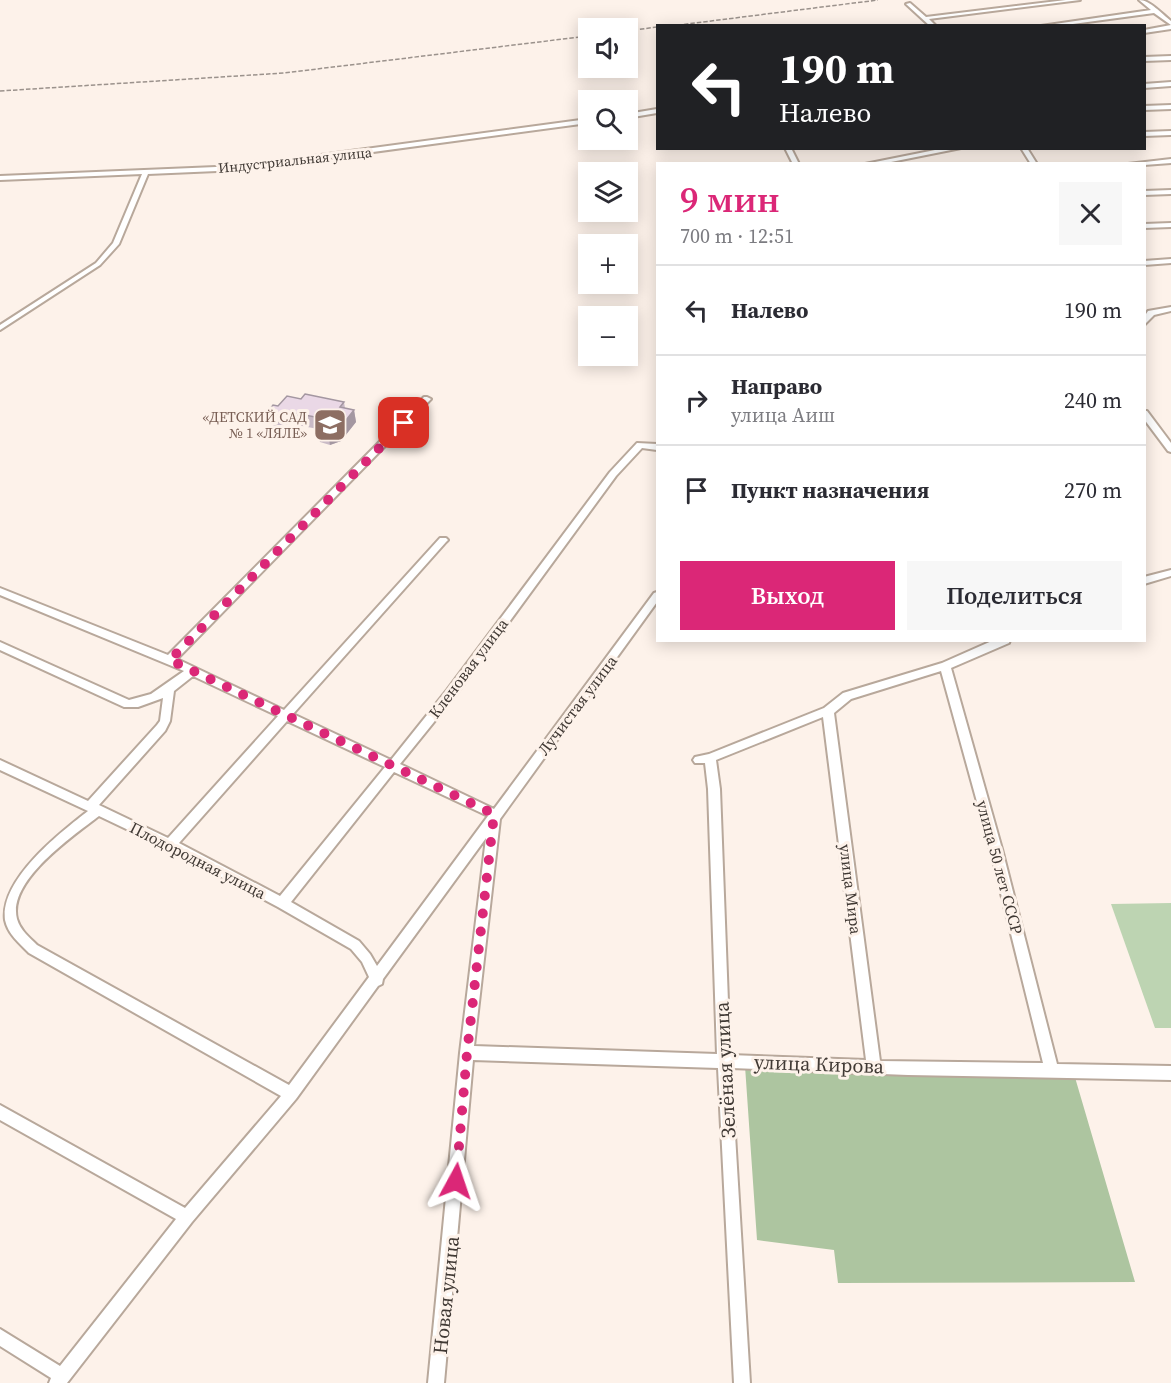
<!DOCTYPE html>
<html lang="ru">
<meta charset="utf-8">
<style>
body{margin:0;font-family:"Source Serif 4",serif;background:#f7f7f7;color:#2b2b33;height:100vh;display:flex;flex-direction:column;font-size:22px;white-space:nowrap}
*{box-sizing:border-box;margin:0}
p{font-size:20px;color:#7c7c81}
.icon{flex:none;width:33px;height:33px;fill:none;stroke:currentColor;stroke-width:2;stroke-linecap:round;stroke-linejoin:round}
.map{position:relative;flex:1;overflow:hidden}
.drawer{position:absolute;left:656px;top:162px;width:490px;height:480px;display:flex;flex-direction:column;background:#fff;border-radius:0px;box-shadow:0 3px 15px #0003}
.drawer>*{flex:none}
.guide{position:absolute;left:656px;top:24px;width:490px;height:126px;border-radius:0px;box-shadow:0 3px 15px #0003;background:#202124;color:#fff;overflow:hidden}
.buttons{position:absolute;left:578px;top:18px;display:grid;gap:12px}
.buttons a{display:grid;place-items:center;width:60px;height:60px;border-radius:0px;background:#fff;box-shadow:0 3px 15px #0003;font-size:30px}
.pin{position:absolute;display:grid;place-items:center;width:51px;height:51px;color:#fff;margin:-26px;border-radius:12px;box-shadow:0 3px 9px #0006}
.me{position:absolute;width:66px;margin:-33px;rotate:5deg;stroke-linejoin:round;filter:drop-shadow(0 0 4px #0008)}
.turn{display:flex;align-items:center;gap:21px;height:126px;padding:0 24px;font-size:27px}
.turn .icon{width:78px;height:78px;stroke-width:2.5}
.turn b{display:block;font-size:42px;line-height:51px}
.round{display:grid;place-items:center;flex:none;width:63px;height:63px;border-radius:0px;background:#f7f7f7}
.head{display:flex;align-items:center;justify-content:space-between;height:102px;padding:0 24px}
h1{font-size:36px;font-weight:600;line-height:45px;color:#db2777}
.cta{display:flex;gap:12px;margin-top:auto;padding:12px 24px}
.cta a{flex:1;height:69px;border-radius:0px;background:#db2777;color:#fff;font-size:24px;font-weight:600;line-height:69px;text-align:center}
.cta a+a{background:#f7f7f7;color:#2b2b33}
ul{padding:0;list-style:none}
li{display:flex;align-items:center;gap:18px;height:90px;padding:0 24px;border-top:2px solid #e1e1e2}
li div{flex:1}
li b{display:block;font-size:22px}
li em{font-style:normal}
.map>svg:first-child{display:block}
.green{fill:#bdd4b2}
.forest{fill:#adc5a0}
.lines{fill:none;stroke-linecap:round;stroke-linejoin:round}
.street-casing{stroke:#b8a89b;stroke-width:4}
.street{fill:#fff;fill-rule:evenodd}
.rail{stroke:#9b928c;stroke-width:1.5;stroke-dasharray:4.5 2;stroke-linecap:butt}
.wall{fill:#c9bac6}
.shaded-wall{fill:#a497a1}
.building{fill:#ead8e6;stroke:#a497a1;stroke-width:1.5}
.route{stroke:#db2777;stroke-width:10;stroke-dasharray:0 18}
.labels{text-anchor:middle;stroke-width:6;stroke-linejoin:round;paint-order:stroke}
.far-street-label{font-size:14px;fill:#403934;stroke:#fdf2ea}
.far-education-label{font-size:14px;fill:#785e54;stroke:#fdf2ea;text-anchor:end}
.street-label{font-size:16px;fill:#403934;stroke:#fdf2ea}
.near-street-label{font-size:20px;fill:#403934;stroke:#fdf2ea}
</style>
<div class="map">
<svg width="1171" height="1383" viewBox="0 0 1171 1383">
<rect width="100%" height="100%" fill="#fdf2ea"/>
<path class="green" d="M 1171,903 L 1171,1028 L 1155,1028 L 1111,904 Z"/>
<path class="forest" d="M 745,1066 L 1074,1074 L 1135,1282 L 838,1283 L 834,1250 L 757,1240 Z"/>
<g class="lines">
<defs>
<path id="street" d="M 1066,0 L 1080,0 L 929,19 L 936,26 L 930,26 L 906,4 L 910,3 L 926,17 Z
M 1139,0 C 1150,0 1162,14 1171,21 L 1171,25 L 1154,13 L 1058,26 L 1041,26 L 1151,10 Z
M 1171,25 L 1171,29 L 1144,33 L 1144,30 Z
M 1171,56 L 1171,60 L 1144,61 L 1144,57 Z
M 1171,82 L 1171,86 L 1144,88 L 1144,84 Z
M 1171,105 L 1171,109 L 1144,110 L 1144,106 Z
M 657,109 L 657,113 L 627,118 L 627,114 Z
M 588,119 L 588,123 L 240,170 L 148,174 L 119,244 L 100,265 L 0,330 L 0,325 L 96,263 L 113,243 L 142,174 L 0,180 L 0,176 L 240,166 Z
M 1171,131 L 1171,135 L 1144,136 L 1144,132 Z
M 785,148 L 791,148 L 799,164 L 793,164 Z
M 945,148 L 961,148 L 881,164 L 865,164 Z
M 1021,148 L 1027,148 L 1037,164 L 1031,164 Z
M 1171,159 L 1171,163 L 1144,165 L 1144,164 L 1128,164 Z
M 1171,190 L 1171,194 L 1144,195 L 1144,191 Z
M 1171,223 L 1171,227 L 1144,228 L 1144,224 Z
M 1171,259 L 1171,263 L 1144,265 L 1144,261 Z
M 1171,307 L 1171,311 L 1154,315 L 1144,325 L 1144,317 L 1148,311 Z
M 424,397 L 427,397 L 431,399 L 177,659 L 284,710 L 440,538 L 446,538 L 448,540 L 446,542 L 293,714 L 391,760 L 447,690 L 610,472 L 637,443 L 657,444 L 657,450 L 642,448 L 616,476 L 455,696 L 400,764 L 494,809 L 654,593 L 657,592 L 657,602 L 500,819 L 474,1046 L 717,1054 L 708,789 L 705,763 L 695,763 L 693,760 L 695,757 L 709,754 L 824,708 L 843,693 L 942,663 L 994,640 L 1010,640 L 1009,643 L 951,668 L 1002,849 L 1057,1064 L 1171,1066 L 1171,1080 L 908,1075 L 731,1068 L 750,1383 L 734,1383 L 718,1068 L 473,1060 L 444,1383 L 428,1383 L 460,1053 L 486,838 L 383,979 L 382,984 L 378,986 L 296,1099 L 192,1222 L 67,1383 L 49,1383 L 51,1378 L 0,1346 L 0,1329 L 60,1366 L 176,1219 L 0,1120 L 0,1105 L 185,1208 L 281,1096 L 29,953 C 19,943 8,934 5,920 C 0,879 61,832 88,811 L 0,770 L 0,760 L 88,801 L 157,725 L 160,721 L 163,698 L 138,707 L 124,707 L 0,650 L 0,642 L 129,700 L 151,694 L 184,671 L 0,595 L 0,588 L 168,655 ZM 941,671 L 990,849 L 1043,1063 L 880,1061 L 834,713 L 851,699 ZM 193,676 L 278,716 L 168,838 L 99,805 L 165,731 L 170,721 L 174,691 ZM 823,717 L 866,1060 L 730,1055 L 720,789 L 716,760 ZM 287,721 L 385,767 L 280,896 L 179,843 ZM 394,772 L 488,816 L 377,966 L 370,954 L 359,941 L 291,902 ZM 99,816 L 166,848 L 278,907 L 351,949 L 362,962 L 369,977 L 289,1085 L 37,945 C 30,938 20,930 17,919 C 7,881 73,836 99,816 Z
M 1144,411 L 1147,411 L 1171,443 L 1171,452 L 1168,451 L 1144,419 Z
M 1171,570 L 1171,576 L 1144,584 L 1144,577 Z"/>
</defs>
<use href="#street" class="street-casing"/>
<use href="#street" class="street"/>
<path class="rail" d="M 671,26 L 878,0
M 627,31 L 657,27
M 0,91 L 284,73 L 588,36"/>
</g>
<path class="wall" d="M 301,399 L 344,402 L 345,408 L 354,410 L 356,422 L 341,441 L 330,445 L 320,442 L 317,430 L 318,429 L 297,425 L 288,435 L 276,433 L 275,429 L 272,429 L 267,413 L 278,406 Z"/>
<path class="shaded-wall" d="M 354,410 L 356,422 L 341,441 L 330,445 L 328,433 Z
M 294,413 L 297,425 L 288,435 L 285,423 Z"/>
<path class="building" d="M 305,394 L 344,402 L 340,407 L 354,410 L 339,429 L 328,433 L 317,430 L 326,419 L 294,413 L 285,423 L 272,421 L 275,418 L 268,417 L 271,414 L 267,413 L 273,405 L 278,406 L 287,396 L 301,399 Z"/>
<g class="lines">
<path class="route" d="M 404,423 L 170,660 L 494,814 L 467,1053 L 456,1181"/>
</g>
<defs>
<symbol id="school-square" viewBox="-11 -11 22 22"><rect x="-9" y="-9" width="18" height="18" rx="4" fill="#8d6e63" stroke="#fdf2ea"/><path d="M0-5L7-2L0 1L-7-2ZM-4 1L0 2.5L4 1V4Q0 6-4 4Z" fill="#fff"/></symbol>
</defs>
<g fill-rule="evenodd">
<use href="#school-square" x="311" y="406" width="38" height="38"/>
</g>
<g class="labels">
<g class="far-street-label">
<text transform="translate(295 160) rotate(-6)" y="5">Индустриальная улица</text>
</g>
<g class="far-education-label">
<text x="307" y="422">«ДЕТСКИЙ САД<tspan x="307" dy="16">№ 1 «ЛЯЛЕ»</tspan></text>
</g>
<g class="street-label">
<text transform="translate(468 668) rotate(-53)" y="6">Кленовая улица</text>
<text transform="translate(577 705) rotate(-53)" y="6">Лучистая улица</text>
<text transform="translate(198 860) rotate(27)" y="6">Плодородная улица</text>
<text transform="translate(1000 867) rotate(75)" y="6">улица 50 лет СССР</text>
<text transform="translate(851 889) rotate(83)" y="6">улица Мира</text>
</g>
<g class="near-street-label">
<text transform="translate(819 1064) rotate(2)" y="7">улица Кирова</text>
<text transform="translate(725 1070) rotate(-93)" y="7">Зелёная улица</text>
<text transform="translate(446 1295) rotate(-84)" y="7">Новая улица</text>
</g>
</g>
</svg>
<div class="buttons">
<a><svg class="icon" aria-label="sound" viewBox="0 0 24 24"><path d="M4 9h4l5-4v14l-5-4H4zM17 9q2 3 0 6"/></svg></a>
<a><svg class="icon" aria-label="search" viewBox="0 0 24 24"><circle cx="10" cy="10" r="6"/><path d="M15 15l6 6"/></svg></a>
<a><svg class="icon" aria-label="layers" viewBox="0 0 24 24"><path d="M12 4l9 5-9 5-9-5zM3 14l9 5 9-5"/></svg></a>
<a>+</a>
<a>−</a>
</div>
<div class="pin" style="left:404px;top:423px;background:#d93025"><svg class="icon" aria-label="arrive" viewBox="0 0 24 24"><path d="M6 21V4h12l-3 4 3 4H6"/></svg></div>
<svg class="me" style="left:456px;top:1181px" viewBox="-20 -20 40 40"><path d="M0-17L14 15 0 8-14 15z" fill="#db2777" stroke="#fff" stroke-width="4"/></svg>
<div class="guide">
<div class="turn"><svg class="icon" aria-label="left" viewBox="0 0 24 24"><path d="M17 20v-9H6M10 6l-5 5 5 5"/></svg><div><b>190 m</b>Налево</div></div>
</div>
<section class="drawer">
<div class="head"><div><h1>9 мин</h1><p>700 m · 12:51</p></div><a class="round"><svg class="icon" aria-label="close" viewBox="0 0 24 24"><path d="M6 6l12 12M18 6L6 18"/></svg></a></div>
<ul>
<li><svg class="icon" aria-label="left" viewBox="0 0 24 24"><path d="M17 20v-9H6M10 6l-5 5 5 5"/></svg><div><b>Налево</b></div><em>190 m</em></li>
<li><svg class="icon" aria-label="right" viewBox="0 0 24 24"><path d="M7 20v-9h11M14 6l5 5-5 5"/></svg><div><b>Направо</b><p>улица Аиш</p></div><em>240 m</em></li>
<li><svg class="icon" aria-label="arrive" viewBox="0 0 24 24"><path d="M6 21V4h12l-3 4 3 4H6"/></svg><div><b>Пункт назначения</b></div><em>270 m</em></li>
</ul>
<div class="cta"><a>Выход</a><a>Поделиться</a></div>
</section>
</div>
